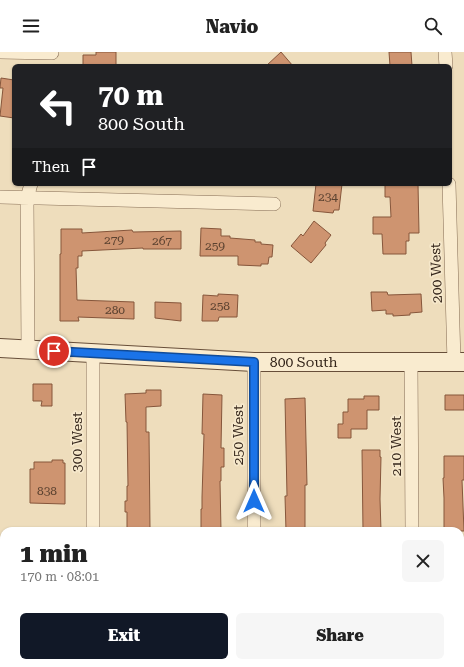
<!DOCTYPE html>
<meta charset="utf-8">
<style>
body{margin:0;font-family:"Roboto Serif",serif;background:#f6f6f6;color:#222;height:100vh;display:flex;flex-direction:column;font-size:15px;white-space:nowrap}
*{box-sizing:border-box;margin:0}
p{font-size:13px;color:#767676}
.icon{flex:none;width:22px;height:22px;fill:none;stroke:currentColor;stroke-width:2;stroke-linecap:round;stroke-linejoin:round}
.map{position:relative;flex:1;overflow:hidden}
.drawer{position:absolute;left:0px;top:475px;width:464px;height:140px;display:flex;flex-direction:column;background:#fff;border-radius:12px 12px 0 0;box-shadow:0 1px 3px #0004}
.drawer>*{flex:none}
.hud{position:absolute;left:12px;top:12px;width:440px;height:122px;border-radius:6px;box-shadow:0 1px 3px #0004;background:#202124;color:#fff;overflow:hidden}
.pin{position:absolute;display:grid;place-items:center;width:34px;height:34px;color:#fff;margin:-17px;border:2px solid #fff;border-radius:50%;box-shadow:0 1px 4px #0007}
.me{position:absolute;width:44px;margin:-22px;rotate:0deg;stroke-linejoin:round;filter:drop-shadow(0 0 3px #0008)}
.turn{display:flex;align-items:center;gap:14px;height:84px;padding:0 20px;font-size:18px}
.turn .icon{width:52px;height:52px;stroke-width:2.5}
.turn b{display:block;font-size:28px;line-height:34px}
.then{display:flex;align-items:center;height:38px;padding:0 20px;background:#0003;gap:8px;font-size:15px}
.round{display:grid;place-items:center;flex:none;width:42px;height:42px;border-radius:6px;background:#f6f6f6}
.headline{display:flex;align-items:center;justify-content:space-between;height:68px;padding:0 20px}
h1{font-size:24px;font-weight:800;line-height:30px}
.primary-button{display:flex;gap:8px;margin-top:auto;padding:8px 20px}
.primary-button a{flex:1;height:46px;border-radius:6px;background:#111827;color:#fff;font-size:16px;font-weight:800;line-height:46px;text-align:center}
.primary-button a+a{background:#f6f6f6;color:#222}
header{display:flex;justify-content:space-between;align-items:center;height:52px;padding:0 20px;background:#fff;font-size:18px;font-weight:800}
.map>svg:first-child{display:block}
.building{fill:#ce9470;stroke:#86563b}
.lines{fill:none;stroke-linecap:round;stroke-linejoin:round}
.street-casing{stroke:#866d55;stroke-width:14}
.secondary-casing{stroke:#674e39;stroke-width:20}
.street{stroke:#f9ebcf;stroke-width:13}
.secondary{stroke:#f9ebcf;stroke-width:18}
.route-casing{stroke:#114b97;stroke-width:10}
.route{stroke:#1a73e8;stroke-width:7}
.labels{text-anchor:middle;stroke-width:3.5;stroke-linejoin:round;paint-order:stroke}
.number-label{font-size:12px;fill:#5b4230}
.street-label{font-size:14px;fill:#35261b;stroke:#f6e8cb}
</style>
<header><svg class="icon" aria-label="menu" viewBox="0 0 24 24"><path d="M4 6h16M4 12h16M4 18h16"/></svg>Navio<svg class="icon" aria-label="search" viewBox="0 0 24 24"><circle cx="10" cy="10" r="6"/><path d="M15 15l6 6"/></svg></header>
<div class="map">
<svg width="464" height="615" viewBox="0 0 464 615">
<rect width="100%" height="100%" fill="#eeddbc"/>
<path class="building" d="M 96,0 L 116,0 L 116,14 L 83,14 L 83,3 L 96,3 Z
M 281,0 L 293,14 L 266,14 Z
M 389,0 L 411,0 L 412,14 L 390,14 Z
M 1,26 L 14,28 L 14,66 L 0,64 L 3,36 L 0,36 Z
M 316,132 L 342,132 L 339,158 L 334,158 L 333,161 L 313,159 Z
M 385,132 L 418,132 L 419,181 L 409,181 L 409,189 L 406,189 L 406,202 L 383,202 L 382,182 L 373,182 L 373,165 L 391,165 L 390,145 L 385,145 Z
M 314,169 L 331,183 L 325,191 L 326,193 L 311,211 L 291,194 L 301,182 L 303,184 Z
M 201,176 L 221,177 L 221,184 L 230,184 L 230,186 L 255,188 L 255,190 L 261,190 L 261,192 L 273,193 L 272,205 L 269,205 L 268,212 L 261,212 L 261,214 L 238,213 L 238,204 L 200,204 Z
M 61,177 L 82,177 L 82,181 L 132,178 L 133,180 L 181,179 L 181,197 L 143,197 L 143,196 L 82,199 L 82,204 L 78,204 L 78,216 L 76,216 L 77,248 L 134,250 L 134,267 L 78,265 L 79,269 L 60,269 L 60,202 L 61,202 Z
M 371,240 L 387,240 L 388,243 L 421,242 L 422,260 L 410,261 L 410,263 L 393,264 L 393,262 L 386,262 L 386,258 L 372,259 Z
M 218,242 L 238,243 L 237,265 L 219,265 L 218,269 L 202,269 L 203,243 L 218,244 Z
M 155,250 L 181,251 L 181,269 L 155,266 Z
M 33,332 L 52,332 L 52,354 L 41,354 L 42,349 L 33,349 Z
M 146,338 L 161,338 L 161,354 L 146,355 L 146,380 L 149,380 L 150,477 L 127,477 L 127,460 L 125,460 L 125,449 L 127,449 L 127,434 L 128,434 L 127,370 L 126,370 L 125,342 L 146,341 Z
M 203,342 L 222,343 L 221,396 L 224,396 L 224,415 L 221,415 L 221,429 L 220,429 L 221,479 L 201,479 L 201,457 L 202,457 L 202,445 L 204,382 L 202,382 Z
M 445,343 L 464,343 L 464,358 L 445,358 Z
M 364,344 L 379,344 L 379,358 L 367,358 L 367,377 L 351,377 L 351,386 L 338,386 L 338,372 L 343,372 L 343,360 L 348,360 L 348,347 L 364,347 Z
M 305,346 L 307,433 L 305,433 L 305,479 L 286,479 L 285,444 L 287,444 L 285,347 Z
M 362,398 L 380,398 L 380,405 L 381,405 L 380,447 L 381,479 L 363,479 Z
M 444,404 L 464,404 L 464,428 L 462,428 L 464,479 L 453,479 L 454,477 L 444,477 L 444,446 L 443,426 L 444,426 Z
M 52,408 L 63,408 L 63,411 L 65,411 L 65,452 L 30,451 L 30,417 L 34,417 L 34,410 L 52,410 Z"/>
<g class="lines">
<defs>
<path id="street" d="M 0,0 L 52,1
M 445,0 L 446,14
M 449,132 L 454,310
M 0,145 L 274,152
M 28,297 L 27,146 L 31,132
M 93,301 L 93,479
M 254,310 L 254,479
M 411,310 L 412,479
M 94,611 L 94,615
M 255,611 L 255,615
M 413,611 L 413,615"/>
<g id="secondary">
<path id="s1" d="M 0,296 L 254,310 L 464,310"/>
</g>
</defs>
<use href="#street" class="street-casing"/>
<use href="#secondary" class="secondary-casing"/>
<use href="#street" class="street"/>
<use href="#secondary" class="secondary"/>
</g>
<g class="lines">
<defs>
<path id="route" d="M 54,299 L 254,310 L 254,449"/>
</defs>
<use href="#route" class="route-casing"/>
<use href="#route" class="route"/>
</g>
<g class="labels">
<g class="number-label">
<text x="328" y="149">234</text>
<text x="114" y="192">279</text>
<text x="162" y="193">267</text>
<text x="215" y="198">259</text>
<text x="220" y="258">258</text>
<text x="115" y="262">280</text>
<text x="47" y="443">838</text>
</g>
<g class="street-label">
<text transform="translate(436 221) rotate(-92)" y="5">200 West</text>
<text dy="5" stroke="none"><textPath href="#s1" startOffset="304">800 South</textPath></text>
<text transform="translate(238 383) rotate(-90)" y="5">250 West</text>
<text transform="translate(77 390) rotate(-90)" y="5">300 West</text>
<text transform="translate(396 394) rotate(-90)" y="5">210 West</text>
</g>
</g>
</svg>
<div class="pin" style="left:54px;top:299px;background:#d93025"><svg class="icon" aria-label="arrive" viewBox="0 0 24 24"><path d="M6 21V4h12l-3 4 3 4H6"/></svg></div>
<svg class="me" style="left:254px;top:449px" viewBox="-20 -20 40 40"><path d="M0-17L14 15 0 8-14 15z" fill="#1a73e8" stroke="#fff" stroke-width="4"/></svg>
<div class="hud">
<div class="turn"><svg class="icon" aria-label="left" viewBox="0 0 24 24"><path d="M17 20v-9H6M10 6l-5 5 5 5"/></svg><div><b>70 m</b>800 South</div></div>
<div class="then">Then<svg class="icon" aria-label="arrive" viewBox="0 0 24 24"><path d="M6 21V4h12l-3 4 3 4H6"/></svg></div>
</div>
<section class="drawer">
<div class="headline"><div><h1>1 min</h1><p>170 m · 08:01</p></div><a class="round"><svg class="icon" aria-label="close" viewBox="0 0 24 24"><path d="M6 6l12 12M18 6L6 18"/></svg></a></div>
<div class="primary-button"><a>Exit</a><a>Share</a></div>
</section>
</div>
